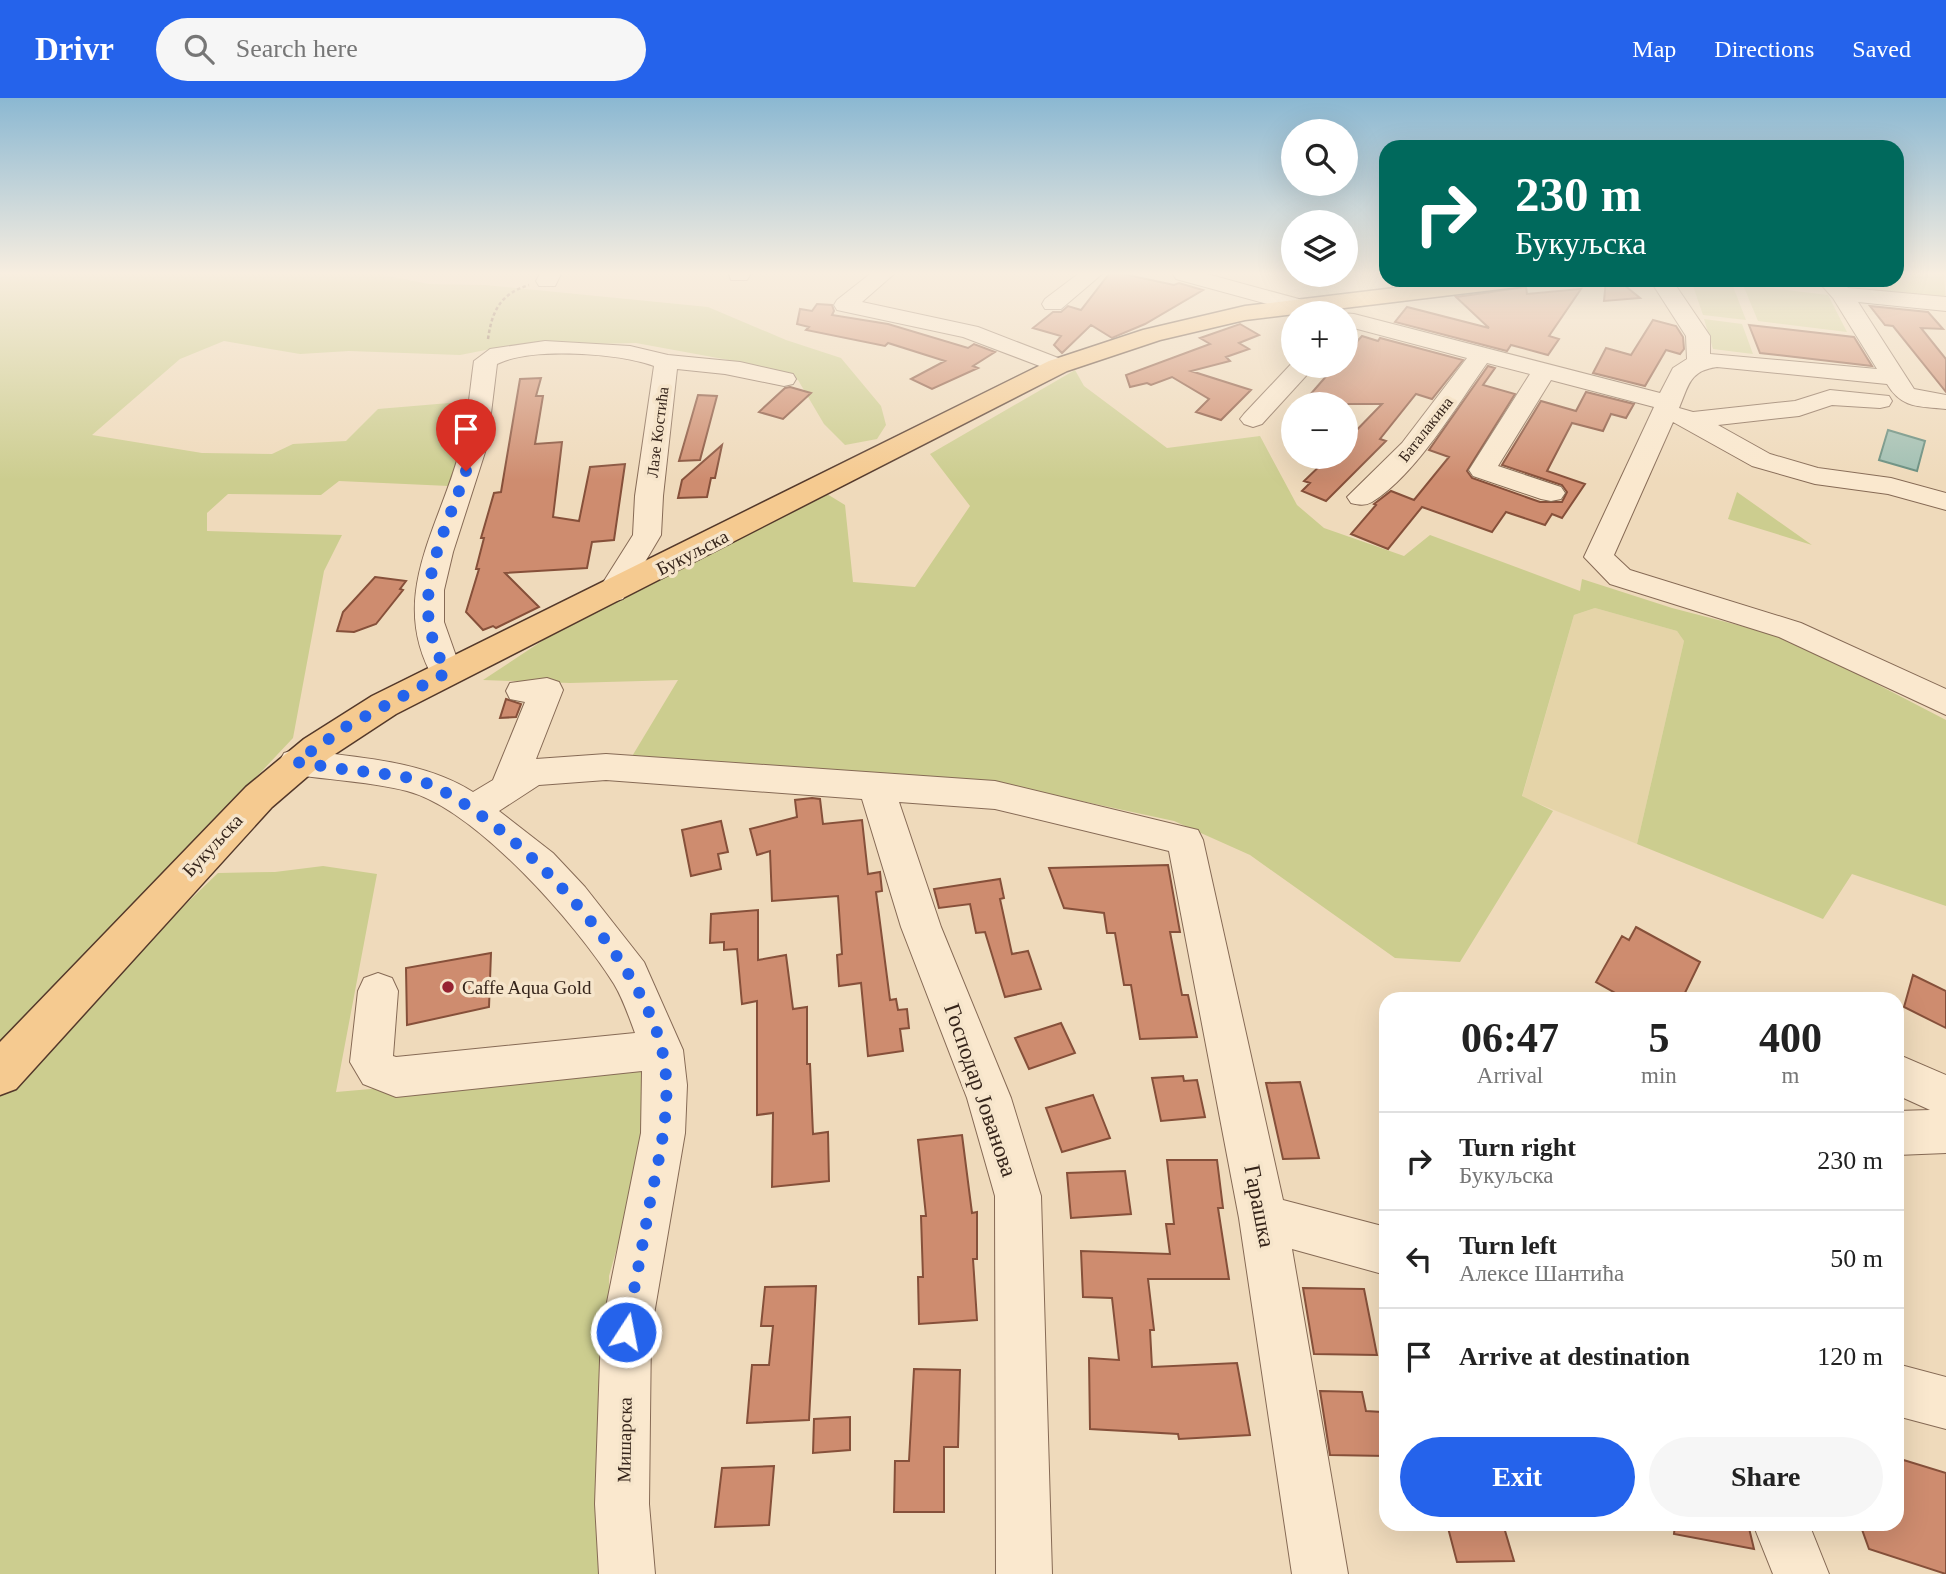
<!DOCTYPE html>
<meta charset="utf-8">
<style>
body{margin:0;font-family:"Times New Roman",serif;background:#f6f6f6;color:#222;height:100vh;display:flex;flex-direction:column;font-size:26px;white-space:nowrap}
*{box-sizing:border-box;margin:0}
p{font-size:23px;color:#767676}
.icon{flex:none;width:38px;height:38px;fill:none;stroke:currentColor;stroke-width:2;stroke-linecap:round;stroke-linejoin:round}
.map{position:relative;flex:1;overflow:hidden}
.side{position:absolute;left:1379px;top:894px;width:525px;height:539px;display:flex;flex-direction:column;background:#fff;border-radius:21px;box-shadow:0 7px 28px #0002}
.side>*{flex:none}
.top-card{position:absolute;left:1379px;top:42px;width:525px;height:147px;border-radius:21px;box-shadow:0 7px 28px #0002;background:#00695c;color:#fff;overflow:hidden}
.tools{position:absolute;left:1281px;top:21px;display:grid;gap:14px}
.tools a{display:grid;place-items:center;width:77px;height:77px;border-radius:50%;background:#fff;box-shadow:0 7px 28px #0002;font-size:35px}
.pin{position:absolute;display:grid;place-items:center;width:60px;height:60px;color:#fff;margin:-72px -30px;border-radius:50% 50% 50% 0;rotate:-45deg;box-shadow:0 0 7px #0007}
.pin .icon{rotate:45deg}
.me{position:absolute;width:77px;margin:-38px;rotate:11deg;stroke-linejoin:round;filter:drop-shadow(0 0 5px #0008)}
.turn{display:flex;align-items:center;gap:24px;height:147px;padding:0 21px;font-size:32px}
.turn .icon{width:91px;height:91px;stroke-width:2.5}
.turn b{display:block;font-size:49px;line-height:60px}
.eta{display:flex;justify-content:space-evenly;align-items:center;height:119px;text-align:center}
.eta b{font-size:42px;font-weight:700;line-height:49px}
.action{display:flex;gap:14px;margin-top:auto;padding:14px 21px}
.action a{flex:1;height:80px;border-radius:42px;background:#2563eb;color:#fff;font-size:28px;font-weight:700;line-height:80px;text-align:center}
.action a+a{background:#f6f6f6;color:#222}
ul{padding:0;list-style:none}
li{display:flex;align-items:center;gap:21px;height:98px;padding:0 21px;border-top:2px solid #e0e0e0}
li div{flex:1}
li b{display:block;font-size:26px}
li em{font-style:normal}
header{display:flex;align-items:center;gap:42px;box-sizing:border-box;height:98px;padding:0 35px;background:#2563eb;color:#fff}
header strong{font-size:33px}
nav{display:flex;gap:38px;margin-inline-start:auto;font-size:24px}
.search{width:490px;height:63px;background:#f6f6f6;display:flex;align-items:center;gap:18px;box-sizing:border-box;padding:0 24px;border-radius:38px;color:#767676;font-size:26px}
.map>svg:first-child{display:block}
.farmland{fill:#e5d4a8}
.green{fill:#cccd8f}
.water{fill:#a0bfb2;stroke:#678d7f;stroke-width:2}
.building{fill:#ce8c6f;stroke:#86503a;stroke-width:2}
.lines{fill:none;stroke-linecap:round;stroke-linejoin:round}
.minor-casing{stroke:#866a55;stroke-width:2}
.major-casing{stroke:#53382a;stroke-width:3}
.path{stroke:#866a55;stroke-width:2.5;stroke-dasharray:3.5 2.5;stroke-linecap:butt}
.minor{fill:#fae8ce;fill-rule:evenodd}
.major{fill:#f5ca90;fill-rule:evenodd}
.route{stroke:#2563eb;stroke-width:12;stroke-dasharray:0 21.6}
.poi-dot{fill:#972331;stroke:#f6e5cb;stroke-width:2.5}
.labels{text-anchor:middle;stroke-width:7;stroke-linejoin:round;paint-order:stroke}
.far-street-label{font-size:16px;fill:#35241a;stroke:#f6e5cb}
.street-label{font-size:19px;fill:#35241a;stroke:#f6e5cb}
.poi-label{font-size:19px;fill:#35241a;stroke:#f6e5cb;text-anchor:start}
.near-street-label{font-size:23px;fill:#35241a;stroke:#f6e5cb}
</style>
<header>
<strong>Drivr</strong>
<div class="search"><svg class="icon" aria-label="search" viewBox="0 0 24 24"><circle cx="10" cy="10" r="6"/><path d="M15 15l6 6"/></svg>Search here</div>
<nav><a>Map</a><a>Directions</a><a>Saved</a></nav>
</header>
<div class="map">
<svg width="1946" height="1476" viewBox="0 0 1946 1476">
<rect width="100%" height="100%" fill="#efdabb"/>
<path class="farmland" d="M 1595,510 L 1677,533 L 1684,543 L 1637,746 L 1522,699 L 1574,517 Z"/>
<path class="green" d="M 0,176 L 378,176 L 429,186 L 485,187 L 708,209 L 786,242 L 841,260 L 881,308 L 886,327 L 877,341 L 845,347 L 824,326 L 798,282 L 745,265 L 636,245 L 506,248 L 460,257 L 349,253 L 300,256 L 224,243 L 180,261 L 92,337 L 202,355 L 272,356 L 293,346 L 346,343 L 378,311 L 473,303 L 468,346 L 449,388 L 339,383 L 321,397 L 228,396 L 207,415 L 207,433 L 342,437 L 324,473 L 293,640 L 53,895 L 78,910 L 218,775 L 275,774 L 323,768 L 377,776 L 336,994 L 648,967 L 650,1034 L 609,1178 L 610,1401 L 606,1476 L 0,1476 Z
M 1897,176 L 1944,176 L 1946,204 L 1851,193 L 1833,182 L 1897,182 Z
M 1691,182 L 1732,186 L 1746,222 L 1703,217 Z
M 1743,187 L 1828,197 L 1847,234 L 1758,223 Z
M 1704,221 L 1742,226 L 1753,256 L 1713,251 Z
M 1075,272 L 1084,288 L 1167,350 L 1260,338 L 1297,407 L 1324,430 L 1404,458 L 1430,437 L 1580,493 L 1582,481 L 1672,510 L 1788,540 L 1946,622 L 1946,808 L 1852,776 L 1823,821 L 1637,746 L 1684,543 L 1677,533 L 1595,510 L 1574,517 L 1522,698 L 1553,713 L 1460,864 L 1395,860 L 1250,757 L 1174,723 L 993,684 L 631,660 L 678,582 L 570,585 L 483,582 L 545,541 L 827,396 L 845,407 L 853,484 L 915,489 L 970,408 L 930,356 Z
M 1737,394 L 1812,447 L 1728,421 Z"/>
<path class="water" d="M 1888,332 L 1925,343 L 1917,373 L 1879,362 Z"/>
<path class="building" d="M 1109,176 L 1123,176 L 1174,187 L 1179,185 L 1203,192 L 1145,226 L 1112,240 L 1091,227 L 1062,255 L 1054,247 L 1061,238 L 1033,230 L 1053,214 L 1061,214 L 1068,208 L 1081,212 Z
M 1606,182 L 1618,182 L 1640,200 L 1604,203 Z
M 1526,189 L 1527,196 L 1581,191 L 1549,238 L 1559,241 L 1548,257 L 1511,247 L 1507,253 L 1395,224 L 1407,209 L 1489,230 L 1456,199 Z
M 817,206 L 832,207 L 834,213 L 832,217 L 888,226 L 968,250 L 974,246 L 995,254 L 973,268 L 978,270 L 932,291 L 911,281 L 945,263 L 888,245 L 885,248 L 806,232 L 809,229 L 797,226 L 800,211 L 812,213 Z
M 1870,208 L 1928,214 L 1943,231 L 1921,230 L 1946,261 L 1946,294 L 1893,228 L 1885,227 Z
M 1653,222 L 1676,228 L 1683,239 L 1684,251 L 1680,256 L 1666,252 L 1645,288 L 1593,275 L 1606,250 L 1631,257 Z
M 1240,226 L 1259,237 L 1239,245 L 1249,251 L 1226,259 L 1230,263 L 1191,273 L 1251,292 L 1221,322 L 1196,314 L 1209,301 L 1172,279 L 1151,287 L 1147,285 L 1130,289 L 1126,277 L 1210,246 L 1200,240 Z
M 1749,227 L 1854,239 L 1872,268 L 1760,255 Z
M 1362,238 L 1378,243 L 1380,240 L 1463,262 L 1432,301 L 1416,296 L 1380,341 L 1386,343 L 1326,403 L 1302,393 L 1310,385 L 1304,383 L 1327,361 L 1346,359 L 1346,343 L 1382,306 L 1302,306 L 1335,268 L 1346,268 L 1346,256 Z
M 1488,268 L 1495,270 L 1483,287 L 1515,296 L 1467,373 L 1472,380 L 1540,404 L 1562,404 L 1567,394 L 1562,387 L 1502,367 L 1541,303 L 1576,313 L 1586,294 L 1634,306 L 1626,320 L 1611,316 L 1603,333 L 1572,325 L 1547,373 L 1585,386 L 1562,420 L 1552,416 L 1545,427 L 1506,414 L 1492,434 L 1422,409 L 1388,451 L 1351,436 L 1376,407 L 1374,406 L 1391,393 L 1414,402 L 1449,359 L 1429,352 Z
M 541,280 L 536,298 L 543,298 L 535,346 L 562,344 L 553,419 L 579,423 L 590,369 L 625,366 L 614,442 L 592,444 L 587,470 L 505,475 L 539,509 L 496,530 L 493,528 L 483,532 L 466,514 L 479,471 L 476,471 L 484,440 L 481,440 L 494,395 L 501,394 L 520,281 Z
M 790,289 L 811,295 L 783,321 L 759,314 L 785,290 Z
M 698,297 L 717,298 L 700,362 L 679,363 Z
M 722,347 L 715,380 L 711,380 L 707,399 L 678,400 L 682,382 Z
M 375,479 L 406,483 L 400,491 L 403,492 L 376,526 L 354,534 L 337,533 L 343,514 Z
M 506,601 L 521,606 L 516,619 L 500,620 Z
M 812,700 L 820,701 L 823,726 L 862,722 L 868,776 L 880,774 L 882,793 L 876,794 L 890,902 L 896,901 L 898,912 L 907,911 L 909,930 L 900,931 L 903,953 L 868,958 L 861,885 L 839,888 L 837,857 L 842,856 L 838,798 L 772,803 L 770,753 L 757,757 L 750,731 L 797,719 L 795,702 Z
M 721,723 L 728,754 L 718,756 L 721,771 L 691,778 L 682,732 Z
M 1168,767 L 1180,834 L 1170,834 L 1182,897 L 1188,897 L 1197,939 L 1140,941 L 1131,887 L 1124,887 L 1115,835 L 1107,835 L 1104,815 L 1064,810 L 1049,770 Z
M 1000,781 L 1004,800 L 1000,801 L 1012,856 L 1028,853 L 1041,891 L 1005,899 L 985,834 L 976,835 L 970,806 L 939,810 L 934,791 Z
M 758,812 L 758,862 L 786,857 L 793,911 L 807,909 L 807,966 L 810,966 L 813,1036 L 828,1034 L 829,1083 L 772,1089 L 773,1015 L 757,1017 L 757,903 L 742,906 L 737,851 L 724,852 L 724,844 L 710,845 L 711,816 Z
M 1636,829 L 1700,864 L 1682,901 L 1626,901 L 1596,884 L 1622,838 L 1629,842 Z
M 491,855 L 489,909 L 407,927 L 406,870 Z
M 1913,877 L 1946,893 L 1946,930 L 1904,909 Z
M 1061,925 L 1075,955 L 1029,971 L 1015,940 Z
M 1183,978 L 1184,983 L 1197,982 L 1205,1019 L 1161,1023 L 1152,980 Z
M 1300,984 L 1319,1060 L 1283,1061 L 1266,985 Z
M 1093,997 L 1110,1040 L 1062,1054 L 1046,1010 Z
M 962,1037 L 972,1115 L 977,1114 L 977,1161 L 973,1161 L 977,1222 L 919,1226 L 918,1179 L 923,1179 L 921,1118 L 926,1118 L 918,1042 Z
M 1167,1062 L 1217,1062 L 1223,1110 L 1218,1110 L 1229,1181 L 1148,1181 L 1154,1232 L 1150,1232 L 1152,1269 L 1237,1265 L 1250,1337 L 1179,1341 L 1178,1336 L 1090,1331 L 1089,1260 L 1119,1262 L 1112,1200 L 1083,1199 L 1081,1153 L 1170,1156 L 1166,1126 L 1174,1126 Z
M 1125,1073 L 1131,1116 L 1071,1120 L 1067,1075 Z
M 816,1188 L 809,1322 L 747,1325 L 752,1267 L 769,1267 L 773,1228 L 761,1228 L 765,1189 Z
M 1303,1190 L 1364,1191 L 1377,1257 L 1314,1256 Z
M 914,1271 L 960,1272 L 958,1349 L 944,1349 L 944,1414 L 894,1414 L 895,1363 L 909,1363 Z
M 1320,1293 L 1362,1294 L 1366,1313 L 1382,1314 L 1386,1334 L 1386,1358 L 1330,1357 Z
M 850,1319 L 850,1352 L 813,1355 L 814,1321 Z
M 1897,1360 L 1946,1375 L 1946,1476 L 1869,1451 L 1860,1426 L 1897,1426 Z
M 774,1368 L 769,1427 L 715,1429 L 722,1370 Z
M 1447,1426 L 1503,1426 L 1514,1463 L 1457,1464 Z
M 1675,1426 L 1748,1426 L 1754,1451 L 1674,1436 Z"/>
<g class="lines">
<defs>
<path id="minor" d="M 540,176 L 561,176 L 555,188 L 539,188 L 536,183 Z
M 729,176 L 749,176 L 750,177 L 747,182 L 731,182 Z
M 870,176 L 894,176 L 862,204 L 978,229 L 1066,263 L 1070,268 L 1066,273 L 1058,275 L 963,239 L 837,212 L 834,207 L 837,202 Z
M 1078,176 L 1102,176 L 1061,211 L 1045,211 L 1042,206 L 1045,201 Z
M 1173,176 L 1207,176 L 1332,210 L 1335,215 L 1300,215 L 1176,181 Z
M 1396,182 L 1421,182 L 1432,193 L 1429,198 L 1413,198 Z
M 1650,182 L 1672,182 L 1710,238 L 1710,256 L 1877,271 L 1833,200 L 1817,182 L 1840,182 L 1848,190 L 1946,199 L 1946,213 L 1858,204 L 1914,291 L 1946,297 L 1946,311 C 1919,308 1902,311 1887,286 L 1717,269 C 1689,273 1689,287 1679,310 L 1693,314 L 1795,303 L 1830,292 L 1889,298 L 1892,303 L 1889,308 L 1880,310 L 1832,307 L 1799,318 L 1718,327 L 1770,356 L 1818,370 L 1891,380 L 1946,395 L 1946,412 L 1888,396 L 1815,386 L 1752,368 L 1673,324 L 1614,457 L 1630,472 L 1801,525 L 1946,591 L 1946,617 L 1779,539 L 1610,486 L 1584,459 L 1654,309 L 1551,282 L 1498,368 L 1561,389 L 1565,395 L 1561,401 L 1551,403 L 1541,401 L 1473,378 L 1469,372 L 1530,276 L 1487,265 C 1457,307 1416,377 1372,404 C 1365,408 1359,407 1351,405 L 1347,399 L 1402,345 L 1467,260 L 1346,228 L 1346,215 L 1342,215 L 1354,216 L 1660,295 L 1673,270 L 1687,261 L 1686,238 Z
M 545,243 L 630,248 L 668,257 L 740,264 L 793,276 L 796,281 L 793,286 L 784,288 L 725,276 L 677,271 L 663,398 L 661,437 L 623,501 L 612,504 L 601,501 L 597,494 L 633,437 L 635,398 L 654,268 C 618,255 531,249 497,266 L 487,348 L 453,454 L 444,492 L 444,524 L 462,575 L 457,583 L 446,586 L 435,583 C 385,499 441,429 461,348 C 468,320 470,291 474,263 L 490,251 Z
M 1293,264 L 1293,268 L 1315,268 L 1262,326 L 1253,329 L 1244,326 L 1240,321 L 1244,316 Z
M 547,580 L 559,584 L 563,592 L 536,661 L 606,656 L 995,683 L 1198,732 L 1203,742 L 1283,1102 L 1386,1129 L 1386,1177 L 1292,1151 L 1348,1476 L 1292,1476 L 1239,1120 L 1169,753 L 995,711 L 899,704 L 941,829 L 1011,1000 L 1041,1098 L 1052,1476 L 996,1476 L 995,1098 L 967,1000 L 901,829 L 862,701 L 606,682 L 539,687 L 499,713 L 553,755 L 585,789 L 644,864 L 683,952 L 687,987 L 685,1035 L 651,1234 L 649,1406 L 655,1476 L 599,1476 L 595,1406 L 601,1234 L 641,1035 L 642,973 L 396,999 L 363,986 L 350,964 L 358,893 L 364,880 L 378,875 L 392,880 L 398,893 L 393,958 L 396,959 L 635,935 C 629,919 623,901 614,886 C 577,827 476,711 407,693 C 371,684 332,682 296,677 L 284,673 L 279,664 L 284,655 L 296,651 C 355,660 421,661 473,694 L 493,682 L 525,604 L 510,601 L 506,593 L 510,585 Z
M 1897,956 L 1946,977 L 1946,1055 L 1897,1057 L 1897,1013 L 1930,1012 L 1897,997 Z
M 1897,1266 L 1946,1279 L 1946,1331 L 1897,1318 Z
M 1753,1426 L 1809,1426 L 1829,1476 L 1773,1476 Z"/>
<path id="major" d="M 1461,182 L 1528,182 L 1525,187 L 1517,189 L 1245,222 L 1160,242 L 1067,273 L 396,616 L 329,660 L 272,709 L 16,991 L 0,997 L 0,944 L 246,689 L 304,641 L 372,598 L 1049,263 L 1143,232 L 1245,208 Z"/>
</defs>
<use href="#minor" class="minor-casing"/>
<use href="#major" class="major-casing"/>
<path class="path" d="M 488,241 C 492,213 500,196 529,187"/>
<use href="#minor" class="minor"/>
<use href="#major" class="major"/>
</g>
<linearGradient id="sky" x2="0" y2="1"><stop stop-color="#8bb8d2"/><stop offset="0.46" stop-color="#f8eee0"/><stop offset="1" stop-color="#f8eee0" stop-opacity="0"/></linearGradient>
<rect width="1946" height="382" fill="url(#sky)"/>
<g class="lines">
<path class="route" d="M 466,373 C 451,420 422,472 429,524 C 431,541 439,558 446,575 L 347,628 L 296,664 C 317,667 338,671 359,673 C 382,676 405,677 426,685 C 513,722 641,859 662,952 C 674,1003 659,1059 649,1109 C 642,1151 634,1192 626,1234"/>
</g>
<circle class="poi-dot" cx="448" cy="889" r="7"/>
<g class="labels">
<g class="far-street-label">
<text transform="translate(1425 331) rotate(-52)" y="6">Баталакина</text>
<text transform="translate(657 334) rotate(-83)" y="6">Лазе Костића</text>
</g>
<g class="street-label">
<text transform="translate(692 454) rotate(-27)" y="7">Букуљска</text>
<text transform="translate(212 747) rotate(-47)" y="7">Букуљска</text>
<text transform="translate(624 1342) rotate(-89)" y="7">Мишарска</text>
</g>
<g class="poi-label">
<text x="462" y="896">Caffe Aqua Gold</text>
</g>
<g class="near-street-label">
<text transform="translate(981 992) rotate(71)" y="8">Господар Јованова</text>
<text transform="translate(1260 1108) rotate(79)" y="8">Гарашка</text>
</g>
</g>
</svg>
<div class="tools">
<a><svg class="icon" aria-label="search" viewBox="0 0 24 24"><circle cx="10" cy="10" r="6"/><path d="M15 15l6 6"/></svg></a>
<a><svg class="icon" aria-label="layers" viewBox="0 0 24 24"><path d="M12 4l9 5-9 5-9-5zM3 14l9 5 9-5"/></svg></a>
<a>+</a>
<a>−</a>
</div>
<div class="pin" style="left:466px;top:373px;background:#d93025"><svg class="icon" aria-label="arrive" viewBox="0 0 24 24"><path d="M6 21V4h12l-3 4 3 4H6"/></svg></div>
<svg class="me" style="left:626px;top:1234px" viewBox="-20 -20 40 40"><circle r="17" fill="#2563eb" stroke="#fff" stroke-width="3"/><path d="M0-11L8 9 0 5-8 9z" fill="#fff"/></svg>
<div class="top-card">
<div class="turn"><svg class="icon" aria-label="right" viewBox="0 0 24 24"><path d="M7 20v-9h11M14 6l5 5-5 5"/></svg><div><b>230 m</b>Букуљска</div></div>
</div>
<section class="side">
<div class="eta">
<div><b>06:47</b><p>Arrival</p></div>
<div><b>5</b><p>min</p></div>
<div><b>400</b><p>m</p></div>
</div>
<ul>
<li><svg class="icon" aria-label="right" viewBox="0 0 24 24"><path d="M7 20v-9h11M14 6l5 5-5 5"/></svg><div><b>Turn right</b><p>Букуљска</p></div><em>230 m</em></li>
<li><svg class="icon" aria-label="left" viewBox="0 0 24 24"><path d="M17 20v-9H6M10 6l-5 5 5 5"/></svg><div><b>Turn left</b><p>Алексе Шантића</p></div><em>50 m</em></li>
<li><svg class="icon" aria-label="arrive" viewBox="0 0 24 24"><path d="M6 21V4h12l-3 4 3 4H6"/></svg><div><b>Arrive at destination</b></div><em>120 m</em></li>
</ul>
<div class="action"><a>Exit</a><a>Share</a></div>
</section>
</div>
